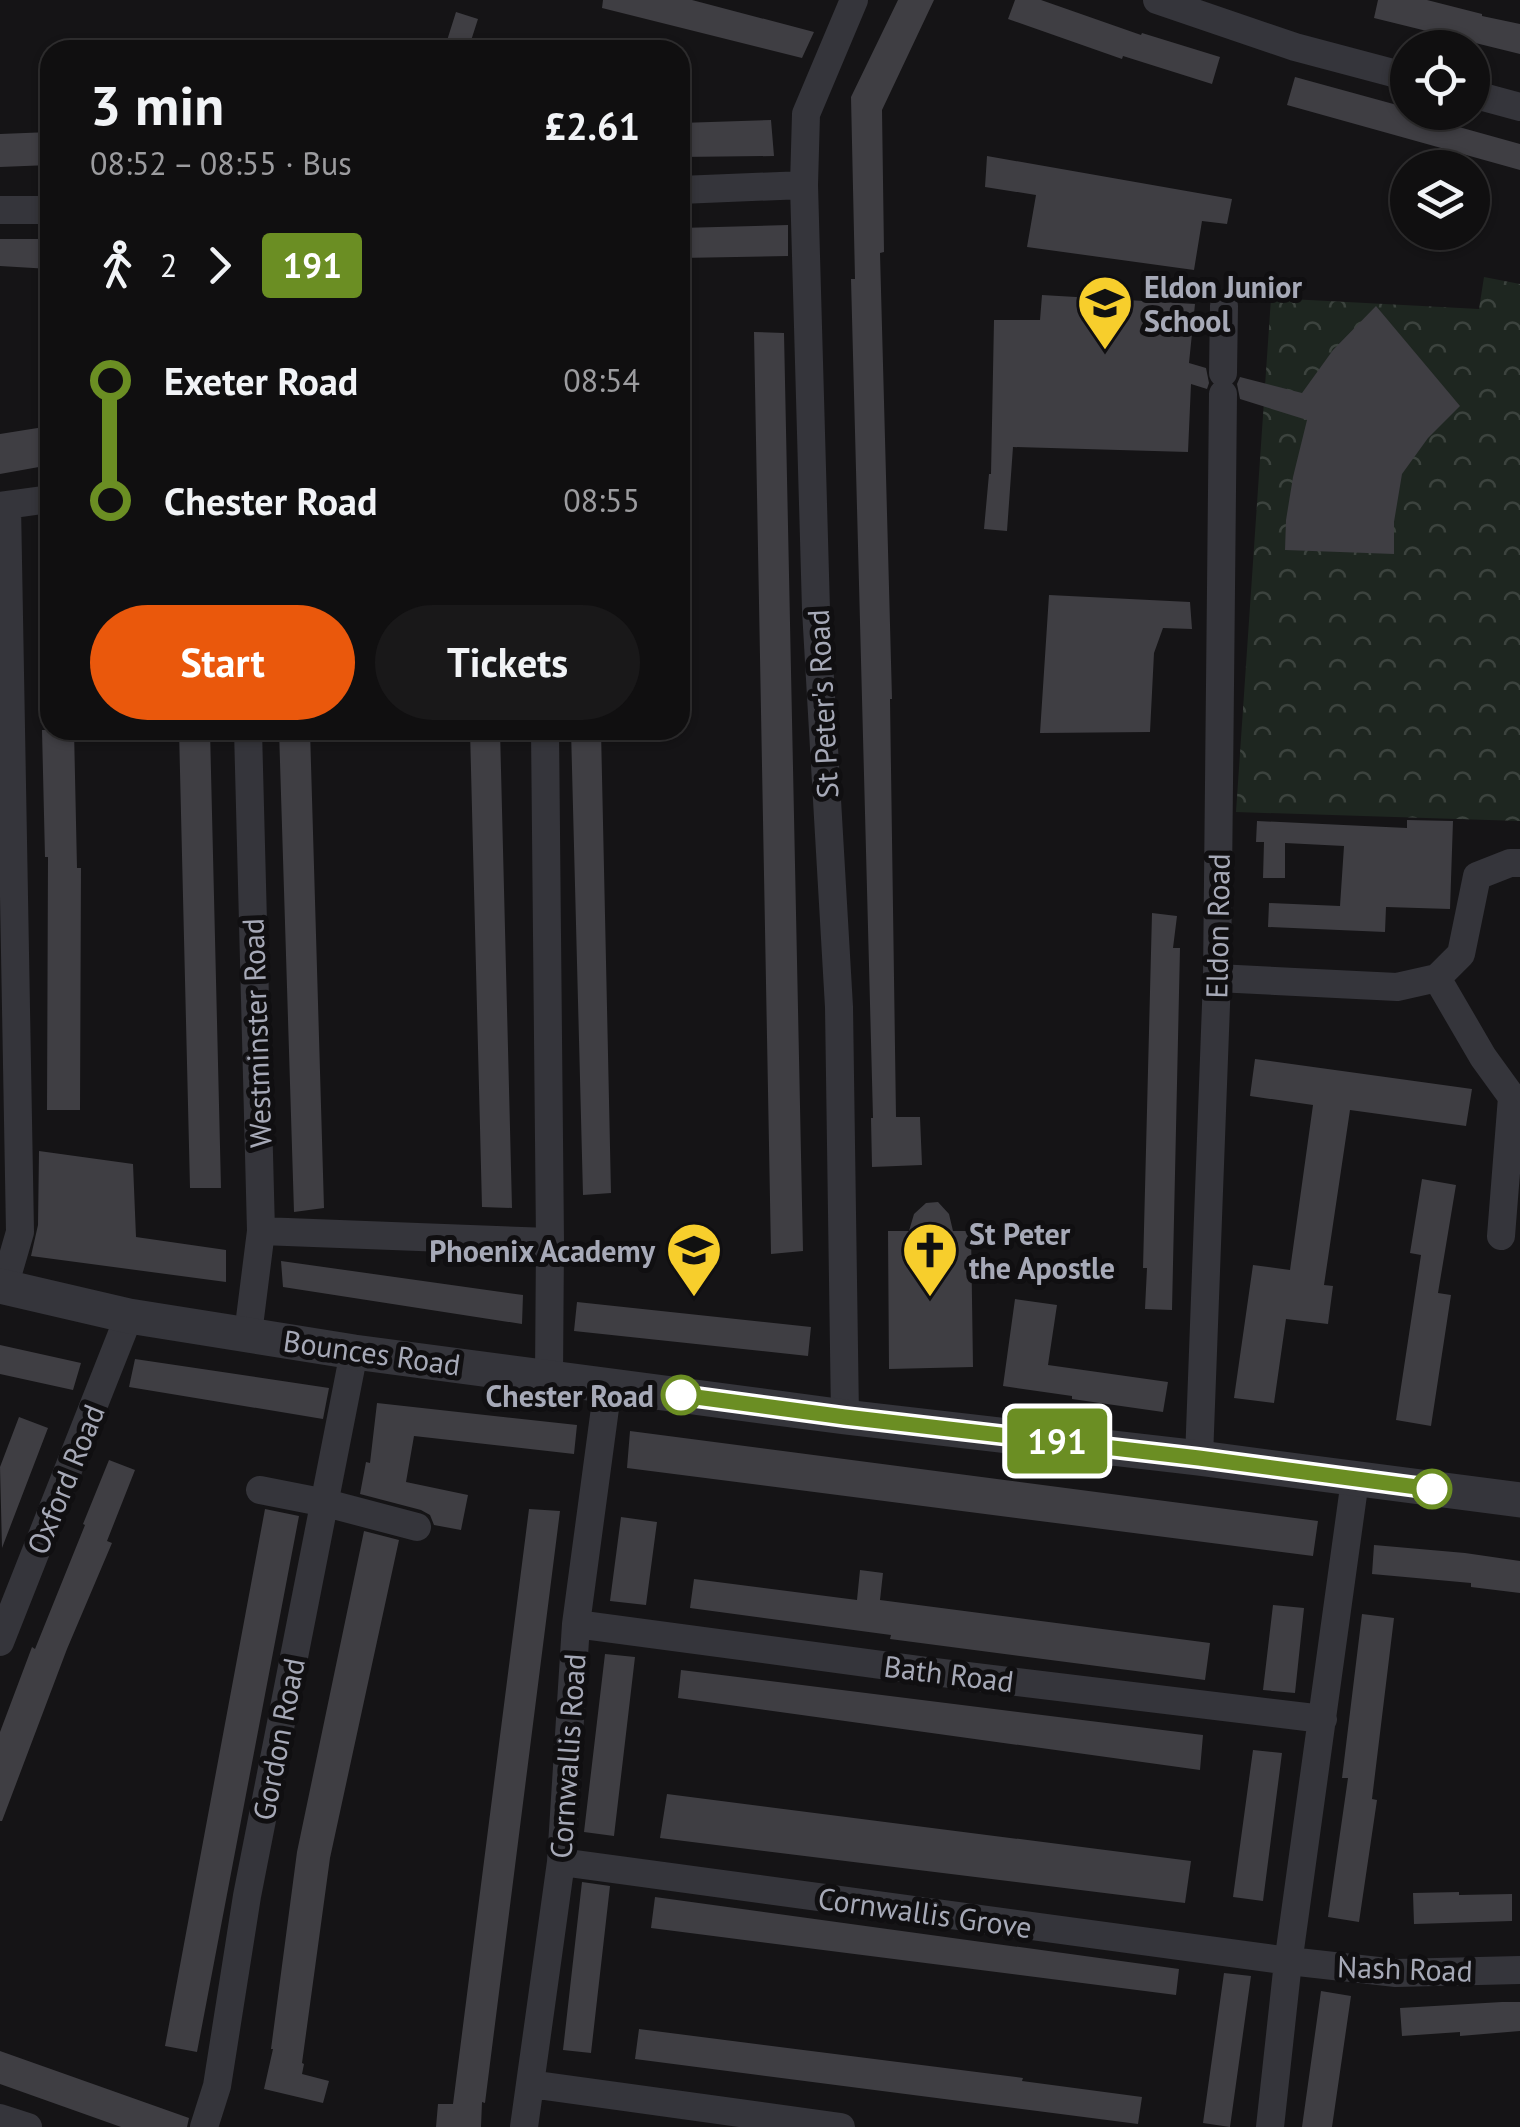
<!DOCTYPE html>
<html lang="en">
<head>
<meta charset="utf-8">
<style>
  body { margin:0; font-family:"PT Sans",sans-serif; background:#191819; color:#f1f3f6; height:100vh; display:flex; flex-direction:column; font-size:38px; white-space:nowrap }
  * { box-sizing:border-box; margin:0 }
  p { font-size:32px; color:#9c9c9f }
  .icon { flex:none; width:55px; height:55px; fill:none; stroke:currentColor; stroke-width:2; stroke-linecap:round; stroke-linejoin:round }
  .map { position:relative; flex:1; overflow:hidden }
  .sheet { position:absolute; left:40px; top:40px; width:650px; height:700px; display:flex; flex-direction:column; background:#100f10; border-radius:30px; box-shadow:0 2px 8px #0004,0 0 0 2px #302f30 }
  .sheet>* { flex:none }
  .badge { padding:0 20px; border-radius:8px; font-size:35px; line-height:65px }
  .tools { position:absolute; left:1390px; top:30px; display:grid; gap:20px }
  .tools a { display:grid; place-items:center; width:100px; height:100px; border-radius:50%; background:#100f10; box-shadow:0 2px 8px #0004,0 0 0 2px #302f30; font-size:50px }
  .map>.badge { position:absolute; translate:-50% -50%; box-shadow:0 0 0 5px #fff }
  .legs { display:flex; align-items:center; gap:15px; height:110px; padding:0 50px; font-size:32px }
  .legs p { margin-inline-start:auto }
  .summary { display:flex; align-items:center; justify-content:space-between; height:170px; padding:0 50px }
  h1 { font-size:55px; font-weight:700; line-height:75px }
  .action { display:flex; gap:20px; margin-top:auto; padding:20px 50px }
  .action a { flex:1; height:115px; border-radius:60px; background:#ea580c; color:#fff; font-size:40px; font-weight:700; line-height:115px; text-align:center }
  .action a+a { background:#191819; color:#f1f3f6 }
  ul { padding:0 50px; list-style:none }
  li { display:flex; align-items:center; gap:35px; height:120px; font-size:38px }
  li i { display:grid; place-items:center; width:15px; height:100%; margin:0 12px; background:currentColor }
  li i::after { content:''; width:25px; height:25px; margin:-12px; border:8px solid; border-radius:50%; background:#100f10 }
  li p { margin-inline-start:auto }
  li:first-child i { background:linear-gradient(#0000 50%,currentColor 0) }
  li:last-child i { background:linear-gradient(currentColor 50%,#0000 0) }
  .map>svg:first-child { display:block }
  .park { fill:url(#park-crowns) }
  .building { fill:#3f3e43 }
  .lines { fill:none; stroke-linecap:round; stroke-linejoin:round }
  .minor { stroke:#35353b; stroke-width:28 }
  .tertiary { stroke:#35353b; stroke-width:35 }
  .line-1-casing { stroke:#fff; stroke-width:22 }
  .line-1 { stroke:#6b8e23; stroke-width:15 }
  .stop-1-dot { fill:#fff; stroke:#6b8e23; stroke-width:5 }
  .labels { text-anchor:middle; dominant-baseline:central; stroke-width:10; stroke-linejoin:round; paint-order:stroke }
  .poi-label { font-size:30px; font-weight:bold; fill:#a6a9b7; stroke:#100f11; text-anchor:start }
  .street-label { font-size:30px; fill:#a6a9b7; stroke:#100f11 }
  .stop-label { font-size:30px; font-weight:bold; fill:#a6a9b7; stroke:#100f11; text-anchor:end }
</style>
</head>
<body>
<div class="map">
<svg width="1520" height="2127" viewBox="0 0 1520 2127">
  <defs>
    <pattern id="park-crowns" width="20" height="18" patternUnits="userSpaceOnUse" patternTransform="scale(2.5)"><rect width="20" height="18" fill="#1e2620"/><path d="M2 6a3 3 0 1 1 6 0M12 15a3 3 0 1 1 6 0" fill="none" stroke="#3c433e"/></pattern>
  </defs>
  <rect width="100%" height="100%" fill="#151416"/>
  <!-- park -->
  <path class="park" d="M1484,277L1520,284V821L1236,812L1271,298L1479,309Z"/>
  <!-- building -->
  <path class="building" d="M603,0H692L814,32L802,58L602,8Z
    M898,0H934L882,110L884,252L880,253L892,699H890L896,1117H920L922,1165L872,1167L871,1118H873L851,279H855L851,97Z
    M1015,0H1041L1141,35L1142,33L1220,57L1212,84L1123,56L1122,59L1008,19Z
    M1378,0H1427L1482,14V16L1520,24V54L1374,18Z
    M456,12L478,19L468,50H444Z
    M1295,77L1408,108V112H1424L1423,117L1520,144V170L1287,105Z
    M771,120L774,156L680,157V123Z
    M50,132V165L0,167V134Z
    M987,156L1232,199L1227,224L1202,221L1194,270L1027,247L1036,195L985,187Z
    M788,225V256L680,258V228Z
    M0,239H50V269L0,266Z
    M1042,295L1195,304L1189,363L1206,368L1209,383L1207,389L1191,384L1188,452L1013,447L1007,531L984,529L989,474H991L994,320H1040Z
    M1376,306L1460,406L1428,438L1402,474L1394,522V554L1285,550L1286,520L1293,477L1307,420L1240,399L1237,384L1240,377L1302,393L1333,350Z
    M754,332L784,333L803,1251L771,1254Z
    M50,426V465L0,474V434Z
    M1049,595L1190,602L1192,629L1163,628L1154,653L1150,732L1040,733Z
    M42,730H74L77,868H81L80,1110H47L48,857H45Z
    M179,730H210L221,1188H190Z
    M279,730H310L324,1208L294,1212Z
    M470,730H500L512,1208L482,1207Z
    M571,730H601L611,1193L583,1195Z
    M1407,820L1453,821L1450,909L1386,907L1385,932L1268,927L1269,903L1340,906L1344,846L1285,843V878H1263L1264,842H1256L1257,821L1407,828Z
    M1152,913L1177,916L1173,948H1180L1172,1310L1145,1309L1147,1268H1143Z
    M1255,1059L1472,1089L1466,1126L1350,1110L1324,1285L1333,1286L1328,1324L1286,1319L1274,1403L1234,1398L1253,1265L1290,1270L1313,1105L1250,1096Z
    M39,1151L133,1164L136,1237L226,1250V1282L31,1256L38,1225Z
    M1422,1179L1456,1185L1438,1293L1451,1295L1431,1426L1396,1420L1421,1255L1410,1253Z
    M938,1202L949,1214L953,1231H971L973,1367L889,1369L888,1231H909L914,1214L926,1203Z
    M281,1261L523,1295L522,1324L283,1287Z
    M1015,1299L1057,1305L1048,1365L1168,1382L1163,1412L1072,1399V1396L1003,1386Z
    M577,1302L811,1327L808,1356L574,1331Z
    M0,1345L81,1363L73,1390L0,1374Z
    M135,1359L329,1388L323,1419L129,1387Z
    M377,1403L577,1425L574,1454L414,1436L406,1482L468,1495L461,1530L434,1525L430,1515L421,1510L360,1494L366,1462L370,1463Z
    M19,1417L48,1428L2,1548L0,1467Z
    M630,1431L1318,1521L1313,1556L627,1468Z
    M109,1460L135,1470L107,1541L112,1543L67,1649L2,1821H0V1732L32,1647L35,1649L85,1525L83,1524Z
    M265,1509L299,1516L197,2052L165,2046Z
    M529,1509L560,1511L485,2103L482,2102L481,2127H436L438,2104H453Z
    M621,1517L657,1522L646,1605L610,1601Z
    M364,1531L399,1540L330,1858L302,2063L304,2064L302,2074L329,2081L323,2103L264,2089L273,2049H271L297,1852Z
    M1374,1545L1465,1553L1520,1561V1593L1471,1587V1583L1372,1574Z
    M860,1570L883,1573L880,1600L1210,1643L1205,1680L890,1639L891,1635L690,1608L694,1579L857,1600Z
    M1273,1605L1304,1608L1295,1693L1263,1690Z
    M1362,1614L1394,1618L1372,1799L1377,1800L1359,1922L1328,1917L1348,1778H1342Z
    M605,1654L635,1657L614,1836L584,1832Z
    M681,1670L1203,1735L1200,1770L678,1698Z
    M1253,1750L1282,1753L1263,1901L1233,1897Z
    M667,1794L1191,1861L1185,1903L660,1838Z
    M582,1882L610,1886L591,2053L563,2050Z
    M1459,1892V1895L1512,1894V1921L1414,1924L1413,1893Z
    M655,1897L1179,1969L1176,1995L651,1928Z
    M1224,1973L1251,1976L1230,2127L1203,2123Z
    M1321,1991L1351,1996L1332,2127H1302Z
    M1502,2002H1520V2031L1460,2036V2032L1402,2036L1400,2008Z
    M639,2029L1023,2078L1022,2081L1142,2097L1138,2124L635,2059Z
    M0,2051L189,2118L187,2127H121L0,2084Z"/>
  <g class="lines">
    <!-- minor -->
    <path class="minor" d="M1157,0L1295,47L1408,77
      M1472,94L1520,107
      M680,190L804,185
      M0,210H50
      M1223,373L1224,306
      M0,506L50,499
      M545,730L550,1242L549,1376
      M1217,978L1397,987L1437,978L1461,954L1477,876L1510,863H1520
      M1437,978L1483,1057L1512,1097L1501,1236
      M261,1231L550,1242
      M4,1287L20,1232L7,505
      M248,1334L261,1231L248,730
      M845,1417L839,1007L816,610L804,185L806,114L854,0
      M1199,1458L1217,978L1223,394
      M260,1490L326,1503L417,1527
      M576,1624L926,1671L1323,1719
      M0,1642L129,1316
      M561,1862L1289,1961L1396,1973L1520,1970
      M530,2084L841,2127
      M0,2118L28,2127
      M204,2127L217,2086L247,1896L354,1352
      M524,2127L561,1862L576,1624L608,1386
      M1270,2127L1287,1971L1355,1480"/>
    <!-- tertiary -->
    <path class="tertiary" d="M0,1286L129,1316L354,1352L845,1417L1199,1458L1520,1500"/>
  </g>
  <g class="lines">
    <!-- line-1 casing -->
    <g class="line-1-casing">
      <path id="line-1" d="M681,1395L845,1417L1199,1458L1432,1489"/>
    </g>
    <!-- line-1 -->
    <use href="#line-1" class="line-1"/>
  </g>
  <!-- icons -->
  <defs>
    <g id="school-pin" transform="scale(2.875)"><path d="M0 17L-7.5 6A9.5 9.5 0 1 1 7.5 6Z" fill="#f7ce2c" stroke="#100f11"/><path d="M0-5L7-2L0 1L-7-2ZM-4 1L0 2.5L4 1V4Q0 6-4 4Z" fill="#111"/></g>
    <g id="church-pin" transform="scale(2.875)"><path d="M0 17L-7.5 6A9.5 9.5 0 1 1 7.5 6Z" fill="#f7ce2c" stroke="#100f11"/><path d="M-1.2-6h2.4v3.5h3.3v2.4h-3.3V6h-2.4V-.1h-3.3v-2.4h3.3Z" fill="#111"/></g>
  </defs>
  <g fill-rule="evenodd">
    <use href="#school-pin" x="1105" y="303"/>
    <use href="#school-pin" x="694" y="1250"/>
    <use href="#church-pin" x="930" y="1250"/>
  </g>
  <!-- markers -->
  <g class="stop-1-dot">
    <circle cx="681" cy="1395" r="18"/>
    <circle cx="1432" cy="1489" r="18"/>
  </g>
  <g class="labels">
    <!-- poi labels -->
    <g class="poi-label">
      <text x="1144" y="286">Eldon Junior<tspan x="1144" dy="34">School</tspan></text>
      <text x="969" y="1233">St Peter<tspan x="969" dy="34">the Apostle</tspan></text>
      <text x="655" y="1250" text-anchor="end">Phoenix Academy</text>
    </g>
    <!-- street labels -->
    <g class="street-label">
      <text transform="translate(822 704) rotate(-93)">St Peter's Road</text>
      <text transform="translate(1217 926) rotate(-89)">Eldon Road</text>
      <text transform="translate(256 1033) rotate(-92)">Westminster Road</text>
      <text transform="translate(372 1352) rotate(8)">Bounces Road</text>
      <text transform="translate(65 1479) rotate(-68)">Oxford Road</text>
      <text transform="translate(949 1673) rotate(7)">Bath Road</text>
      <text transform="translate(278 1739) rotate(-79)">Gordon Road</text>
      <text transform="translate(567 1756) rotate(-86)">Cornwallis Road</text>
      <text transform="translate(925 1912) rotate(8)">Cornwallis Grove</text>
      <text transform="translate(1405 1968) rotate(2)">Nash Road</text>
    </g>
    <!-- stop labels -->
    <g class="stop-label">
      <text x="654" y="1395">Chester Road</text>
    </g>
  </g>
</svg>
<div class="tools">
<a><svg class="icon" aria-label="locate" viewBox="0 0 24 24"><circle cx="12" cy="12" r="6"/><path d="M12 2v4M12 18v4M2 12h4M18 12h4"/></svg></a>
<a><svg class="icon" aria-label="layers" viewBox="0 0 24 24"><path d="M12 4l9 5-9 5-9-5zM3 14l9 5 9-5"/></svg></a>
</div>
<b class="badge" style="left:1057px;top:1441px;background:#6b8e23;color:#fff">191</b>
<section class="sheet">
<div class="summary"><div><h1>3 min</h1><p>08:52 – 08:55 · Bus</p></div><b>£2.61</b></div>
<div class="legs"><svg class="icon" aria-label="walk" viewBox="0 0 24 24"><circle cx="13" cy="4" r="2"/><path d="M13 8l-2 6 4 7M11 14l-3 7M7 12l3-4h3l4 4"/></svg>2<svg class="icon" aria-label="forward" viewBox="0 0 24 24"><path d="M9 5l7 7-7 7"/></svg><b class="badge" style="background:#6b8e23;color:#fff">191</b></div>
<ul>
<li><i style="color:#6b8e23"></i><b>Exeter Road</b><p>08:54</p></li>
<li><i style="color:#6b8e23"></i><b>Chester Road</b><p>08:55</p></li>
</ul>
<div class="action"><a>Start</a><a>Tickets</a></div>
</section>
</div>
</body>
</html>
